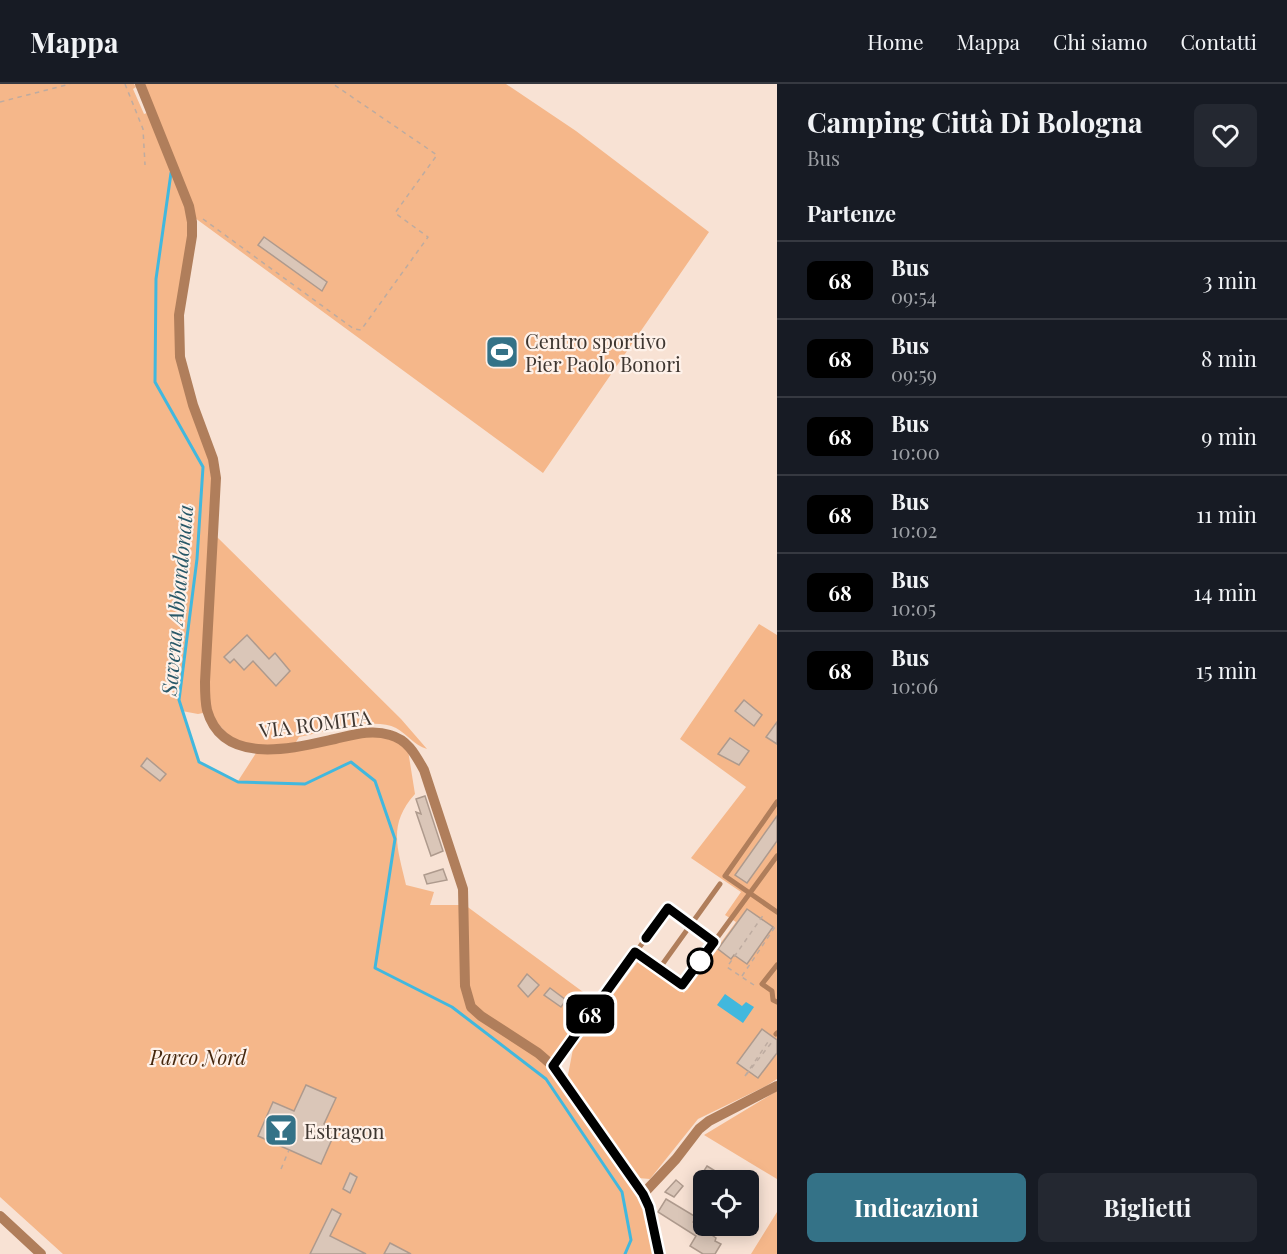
<!DOCTYPE html>
<html lang="it">
<head>
<meta charset="utf-8">
<style>
  body { margin:0; font-family:"Playfair Display",serif; background:#242831; color:#f1f3f6; height:100vh; display:flex; flex-direction:column; font-size:22px; white-space:nowrap }
  * { box-sizing:border-box; margin:0 }
  p { font-size:20px; color:#9ea1a6 }
  .icon { flex:none; width:33px; height:33px; fill:none; stroke:currentColor; stroke-width:2; stroke-linecap:round; stroke-linejoin:round }
  .map { position:relative; flex:1; overflow:hidden }
  .panel { display:flex; flex-direction:column; background:#171b24; width:510px }
  .panel>* { flex:none }
  .badge { padding:0 12px; border-radius:9px; font-size:21px; line-height:39px }
  .buttons { position:absolute; left:693px; top:1086px; display:grid; gap:12px }
  .buttons a { display:grid; place-items:center; width:66px; height:66px; border-radius:9px; background:#171b24; box-shadow:0 3px 15px #0003; font-size:30px }
  .map>.badge { position:absolute; translate:-50% -50%; box-shadow:0 0 0 3px #fff }
  h2 { padding:0 30px; font-size:22px; line-height:54px }
  .round { display:grid; place-items:center; flex:none; width:63px; height:63px; border-radius:9px; background:#242831 }
  .headline { display:flex; align-items:center; justify-content:space-between; height:102px; padding:0 30px }
  h1 { font-size:28px; font-weight:700; line-height:45px }
  .cta { display:flex; gap:12px; margin-top:auto; padding:12px 30px }
  .cta a { flex:1; height:69px; border-radius:9px; background:#347287; color:#fff; font-size:24px; font-weight:700; line-height:69px; text-align:center }
  .cta a+a { background:#242831; color:#f1f3f6 }
  ul { padding:0; list-style:none }
  li { display:flex; align-items:center; gap:18px; height:78px; padding:0 30px; border-top:2px solid #363941 }
  li div { flex:1 }
  li b { display:block; font-size:22px }
  li em { font-style:normal }
  li .badge { min-width:66px; font-weight:700; text-align:center }
  header { display:flex; align-items:center; gap:36px; box-sizing:border-box; height:84px; padding:0 30px; background:#171b24; border-bottom:2px solid #363941 }
  header strong { font-size:28px }
  nav { display:flex; gap:33px; margin-inline-start:auto; font-size:21px }
  main { display:flex; flex:1; min-height:0 }
  .map>svg:first-child { display:block }
  .green { fill:#f5b78a; fill-rule:evenodd }
  .water { fill:#41b8de }
  .lines { fill:none; stroke-linecap:round; stroke-linejoin:round }
  .stream { stroke:#41b8de; stroke-width:3 }
  .building { fill:#dac6b8; stroke:#ae9a8d; stroke-width:1.5 }
  .path { stroke:#bdaba0; stroke-width:1.5; stroke-dasharray:4.5 4.5; stroke-linecap:butt }
  .lane { stroke:#b07e5b; stroke-width:5 }
  .street { stroke:#b07e5b; stroke-width:10 }
  .line-casing { stroke:#fff; stroke-width:14 }
  .line { stroke:#000; stroke-width:9 }
  .stop-dot { fill:#fff; stroke:#000; stroke-width:3 }
  .labels { text-anchor:middle; dominant-baseline:central; stroke-width:4.5; stroke-linejoin:round; paint-order:stroke }
  .poi-label { font-size:20px; fill:#3e3630; stroke:#fef1e9; text-anchor:start }
  .street-label { font-size:20px; fill:#3e3630; stroke:#fef1e9 }
  .park-label { font-size:20px; font-style:italic; fill:#44260d; stroke:#fef1e9 }
  .water-label { font-size:21px; font-style:italic; fill:#285868; stroke:#fef1e9 }
</style>
</head>
<body>
<header>
<strong>Mappa</strong>
<nav><a>Home</a><a>Mappa</a><a>Chi siamo</a><a>Contatti</a></nav>
</header>
<main>
<div class="map">
<svg width="777" height="1170" viewBox="0 0 777 1170">
  <rect width="100%" height="100%" fill="#f8e2d4"/>
  <!-- green -->
  <path class="green" d="M0,0H134L136,3L133,5L144,30L147,29L143,0H506L576,47L709,148L543,389L195,134L179,252L208,361L217,453L401,635L427,665C414,661 407,650 396,644C374,632 323,648 299,653L293,663L367,649L407,660L415,710C387,741 398,765 406,801L434,808L430,821H465L598,919L553,982L643,1110L659,1170H63L0,1113ZM182,627L198,630L208,628L236,660L258,666L238,697L199,678Z
    M759,540L777,551V995L766,1002L698,1035L650,1095L638,1094L567,996L573,965L639,876L684,909L736,838L725,831L741,808L691,774L746,703L680,655Z
    M777,1007V1095L704,1051Z
    M777,1128V1170H751Z"/>
  <!-- water -->
  <path class="water" d="M725,910L742,922L746,918L754,923L743,939L717,921Z"/>
  <g class="lines">
    <!-- stream -->
    <path class="stream" d="M171,89L156,195L155,298L203,383L197,475L179,616L199,678L238,698L305,700L351,678L375,697L395,755L375,884L452,923L546,995L622,1108L631,1156L625,1170"/>
  </g>
  <!-- building -->
  <path class="building" d="M264,153L327,198L322,207L258,161Z
    M247,551L269,575L275,569L290,587L276,602L253,577L244,586L234,575L230,579L224,573Z
    M744,616L762,631L754,642L735,627Z
    M777,638V660L766,653Z
    M730,654L749,667L739,681L718,670Z
    M147,674L166,690L160,697L141,682Z
    M425,712L443,767L431,772L416,728L421,730L416,715Z
    M777,732V757L747,799L735,791Z
    M443,785L447,796L427,800L424,791Z
    M747,825L773,843L747,880L734,871L731,875L718,865Z
    M527,890L539,901L528,913L518,902Z
    M550,904L566,916L561,923L544,911Z
    M762,945L777,956V969L758,994L737,979Z
    M306,1001L336,1014L324,1040L336,1046L321,1080L258,1052L273,1018L294,1027Z
    M707,1082L730,1096H698Z
    M350,1089L357,1093L350,1109L343,1105Z
    M676,1096L683,1102L674,1113L665,1108Z
    M666,1115L696,1133L693,1138L716,1154L715,1157L721,1160L715,1170H703L690,1162L696,1152L658,1128Z
    M332,1125L341,1130L330,1152L366,1170H310Z
    M390,1159L411,1170H384Z"/>
  <g class="lines">
    <!-- path -->
    <path class="path" d="M125,0L143,45L145,81
      M0,18L70,0
      M203,135L354,245L361,246L428,153L395,129L437,71L333,0
      M742,892L777,840
      M754,901L727,883L764,830
      M746,991L772,958
      M745,992L770,955
      M281,1085L289,1066"/>
    <!-- lane -->
    <path class="lane" d="M777,718L725,792L777,828
      M714,858L777,772
      M777,881L762,900L772,907L773,916L777,918
      M659,885L720,800
      M776,950L777,949
      M553,982L668,824L714,858L682,901L635,868"/>
    <!-- street -->
    <path class="street" d="M140,0L189,122L192,138V152L179,231L180,273L193,321L213,375L216,394L205,598C205,607 205,617 207,626C223,683 294,664 335,655C353,651 371,645 390,651C408,656 415,670 424,686L463,805L465,902L471,923L481,932L538,969L553,982L643,1110L649,1123L659,1170
      M643,1110L676,1075L699,1045L709,1037L777,1002
      M0,1132L41,1170"/>
  </g>
  <g class="lines">
    <!-- line casing -->
    <g class="line-casing">
      <path id="line" d="M646,854L668,824L714,858L682,901L635,868L553,982L643,1110L649,1123L659,1170"/>
    </g>
    <!-- line -->
    <use href="#line" class="line"/>
  </g>
  <!-- icons -->
  <defs>
    <g id="stadium-square" transform="scale(1.725)"><rect x="-9" y="-9" width="18" height="18" rx="4" fill="#347287" stroke="#fef1e9"/><path d="M0-5a6.5 5 0 1 0 0 10a6.5 5 0 1 0 0-10ZM-3.5-1.8h7v3.6h-7Z" fill="#fff"/></g>
    <g id="bar-square" transform="scale(1.725)"><rect x="-9" y="-9" width="18" height="18" rx="4" fill="#347287" stroke="#fef1e9"/><path d="M-6-5H6L.8 .8V4.5H3.5V6h-7V4.5H-.8V.8Z" fill="#fff"/></g>
  </defs>
  <g fill-rule="evenodd">
    <use href="#stadium-square" x="502" y="268"/>
    <use href="#bar-square" x="281" y="1046"/>
  </g>
  <!-- markers -->
  <circle class="stop-dot" cx="700" cy="877" r="12"/>
  <g class="labels">
    <!-- poi labels -->
    <g class="poi-label">
      <text x="525" y="256">Centro sportivo<tspan x="525" dy="23">Pier Paolo Bonori</tspan></text>
      <text x="304" y="1046">Estragon</text>
    </g>
    <!-- street labels -->
    <g class="street-label">
      <text transform="translate(315 639) rotate(-7)">VIA ROMITA</text>
    </g>
    <!-- park labels -->
    <g class="park-label">
      <text x="198" y="972">Parco Nord</text>
    </g>
    <!-- water labels -->
    <g class="water-label">
      <text transform="translate(176 516) rotate(-85)">Savena Abbandonata</text>
    </g>
  </g>
</svg>
<div class="buttons">
<a><svg class="icon" aria-label="locate" viewBox="0 0 24 24"><circle cx="12" cy="12" r="6"/><path d="M12 2v4M12 18v4M2 12h4M18 12h4"/></svg></a>
</div>
<b class="badge" style="left:590px;top:930px;background:#000;color:#fff">68</b>
</div>
<section class="panel">
<div class="headline"><div><h1>Camping Città Di Bologna</h1><p>Bus</p></div><a class="round"><svg class="icon" aria-label="heart" viewBox="0 0 24 24"><path d="M12 20l-8-8c-3-5 5-10 8-4 3-6 11-1 8 4z"/></svg></a></div>
<h2>Partenze</h2>
<ul>
<li><span class="badge" style="background:#000;color:#fff">68</span><div><b>Bus</b><p>09:54</p></div><em>3 min</em></li>
<li><span class="badge" style="background:#000;color:#fff">68</span><div><b>Bus</b><p>09:59</p></div><em>8 min</em></li>
<li><span class="badge" style="background:#000;color:#fff">68</span><div><b>Bus</b><p>10:00</p></div><em>9 min</em></li>
<li><span class="badge" style="background:#000;color:#fff">68</span><div><b>Bus</b><p>10:02</p></div><em>11 min</em></li>
<li><span class="badge" style="background:#000;color:#fff">68</span><div><b>Bus</b><p>10:05</p></div><em>14 min</em></li>
<li><span class="badge" style="background:#000;color:#fff">68</span><div><b>Bus</b><p>10:06</p></div><em>15 min</em></li>
</ul>
<div class="cta"><a>Indicazioni</a><a>Biglietti</a></div>
</section>
</main>
</body>
</html>
